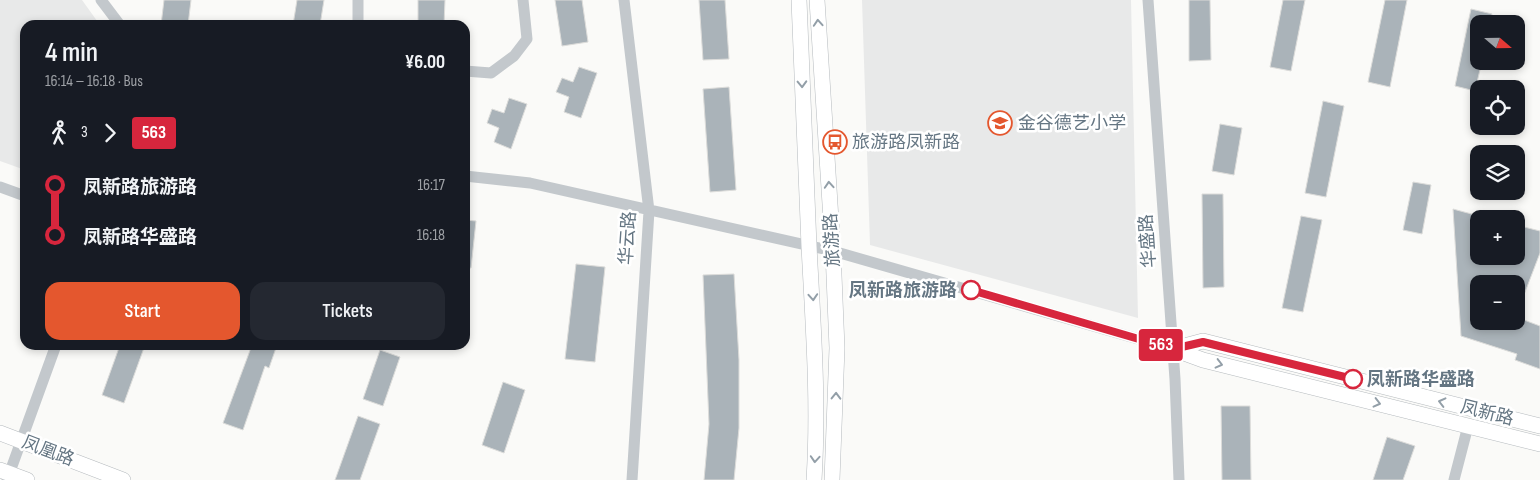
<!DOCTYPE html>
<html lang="en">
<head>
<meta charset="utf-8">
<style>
  body { margin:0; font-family:"Sofia Sans Condensed","Noto Sans SC",sans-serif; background:#242831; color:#f1f3f6; height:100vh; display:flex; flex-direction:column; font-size:19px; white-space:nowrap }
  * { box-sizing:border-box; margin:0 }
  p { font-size:16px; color:#9ea1a6 }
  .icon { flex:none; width:28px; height:28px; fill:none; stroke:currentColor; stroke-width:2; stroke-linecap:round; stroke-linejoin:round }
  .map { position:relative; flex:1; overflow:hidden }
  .drawer { position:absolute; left:20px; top:20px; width:450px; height:330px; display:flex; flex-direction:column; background:#171b24; border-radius:15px; box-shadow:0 2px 8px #0003 }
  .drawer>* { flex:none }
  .badge { padding:0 10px; border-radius:4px; font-size:18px; line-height:32px }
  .needle { width:32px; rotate:110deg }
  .fabs { position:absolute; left:1470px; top:15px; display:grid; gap:10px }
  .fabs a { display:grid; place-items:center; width:55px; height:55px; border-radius:10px; background:#171b24; box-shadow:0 2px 8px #0003; font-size:25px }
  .map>.badge { position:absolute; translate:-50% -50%; box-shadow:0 0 0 2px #fff }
  .legs { display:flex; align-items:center; gap:8px; height:55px; padding:0 25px; font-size:16px }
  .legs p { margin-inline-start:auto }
  .overview { display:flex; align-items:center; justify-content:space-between; height:85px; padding:0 25px }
  h1 { font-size:28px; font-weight:600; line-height:38px }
  .action { display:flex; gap:10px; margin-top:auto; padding:10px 25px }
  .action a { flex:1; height:58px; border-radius:15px; background:#e4572e; color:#fff; font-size:20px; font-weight:600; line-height:58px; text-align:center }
  .action a+a { background:#242831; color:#f1f3f6 }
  ul { padding:0 25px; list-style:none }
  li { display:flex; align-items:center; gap:18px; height:50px; font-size:19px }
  li i { display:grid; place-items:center; width:8px; height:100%; margin:0 6px; background:currentColor }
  li i::after { content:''; width:12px; height:12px; margin:-6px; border:4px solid; border-radius:50%; background:#171b24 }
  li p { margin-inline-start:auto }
  li:first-child i { background:linear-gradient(#0000 50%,currentColor 0) }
  li:last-child i { background:linear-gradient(currentColor 50%,#0000 0) }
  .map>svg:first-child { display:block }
  .built { fill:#e8e9e9 }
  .building { fill:#aab3b9; stroke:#dcdcda }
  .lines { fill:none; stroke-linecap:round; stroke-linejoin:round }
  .major-casing { stroke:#b5babe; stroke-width:16 }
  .minor { stroke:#c3c8cc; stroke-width:11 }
  .major { stroke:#fff; stroke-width:15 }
  .oneway { stroke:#939fa8 }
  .line-1-casing { stroke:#fff; stroke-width:11 }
  .line-1 { stroke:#d7263d; stroke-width:8 }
  .stop-1-dot { fill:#fff; stroke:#d7263d; stroke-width:2.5 }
  .labels { text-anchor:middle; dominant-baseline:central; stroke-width:5; stroke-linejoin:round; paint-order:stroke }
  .poi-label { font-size:18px; fill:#657683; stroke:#fff; text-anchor:start }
  .street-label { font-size:18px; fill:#657683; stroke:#fff }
  .stop-label { font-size:18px; font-weight:bold; fill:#657683; stroke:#fff; text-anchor:end }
</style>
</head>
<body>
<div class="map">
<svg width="1540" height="480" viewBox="0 0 1540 480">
  <rect width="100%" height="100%" fill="#fafaf8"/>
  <!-- built -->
  <path class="built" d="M0,0H82L100,25H25V170L0,161Z
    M862,0H1131L1138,318L870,245Z"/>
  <!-- building -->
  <path class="building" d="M164,0H191L188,25H161Z
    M297,0H324L320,25H293Z
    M418,0H445L444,25H418Z
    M555,0H582L588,42L562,46Z
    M699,0H725L729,59L703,60Z
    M1189,0H1210L1211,60L1189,61Z
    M1283,0H1305L1291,71L1270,67Z
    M1385,0H1407L1390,87L1368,82Z
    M1471,9L1492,14L1490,24H1479V61H1482L1475,91L1455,86Z
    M579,67L597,73L581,118L564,112L569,97L556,92L562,78L573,82Z
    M729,87L736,190L710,192L703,89Z
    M509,98L527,104L511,149L494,142L499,128L487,123L492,109L504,113Z
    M1323,101L1344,106L1326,197L1305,193Z
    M1220,124L1242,128L1234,175L1212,171Z
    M1413,182L1431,185L1422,234L1403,230Z
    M1202,194H1223L1224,287L1203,288Z
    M1453,209L1479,216V256H1516V225L1540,231V253L1517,313L1516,284H1479V321H1516V317L1540,326V369L1515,360L1517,354L1461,336Z
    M1301,216L1322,220L1303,312L1282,308Z
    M465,220L476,221L471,268H465Z
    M576,264L605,267L595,362L565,359Z
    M734,274L739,360V428L734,480H704L709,424L703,275Z
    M120,345H145L124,403L102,395Z
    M252,345H277L269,368L265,366L243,430L223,423Z
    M380,350L400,357L383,406L363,399Z
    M503,382L525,390L504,453L482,445Z
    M1221,406H1250L1251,480H1222Z
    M358,416L380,424L360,480H335Z
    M1387,437L1415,446L1403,480H1373Z"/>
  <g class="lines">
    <!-- major casing -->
    <g class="major-casing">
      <path id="major" d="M799,0C802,82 805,164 809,246C813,324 819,401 814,480
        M817,0L833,251L837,348L832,480
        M1173,349L1203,360L1540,444
        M1173,349L1203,341L1540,426
        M0,433L123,480
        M0,470L27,480"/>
    </g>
    <!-- minor -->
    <path class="minor" d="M101,0L120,25
      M624,0L649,211L632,480
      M1148,0L1175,379L1179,480
      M358,25V0
      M465,71L491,73L514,56L527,39L523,0
      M465,176L530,183L833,251L1173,349
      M0,187L25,196
      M7,480L56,345
      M1454,480L1468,426"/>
    <!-- major -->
    <use href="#major" class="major"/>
  </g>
  <!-- one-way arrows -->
  <defs><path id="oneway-chevron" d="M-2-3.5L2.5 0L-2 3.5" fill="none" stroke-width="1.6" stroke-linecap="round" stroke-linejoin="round" transform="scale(1.25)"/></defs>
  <g class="oneway">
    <use href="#oneway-chevron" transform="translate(818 23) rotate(-94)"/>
    <use href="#oneway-chevron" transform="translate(802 84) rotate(88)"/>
    <use href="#oneway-chevron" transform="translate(829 185) rotate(-94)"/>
    <use href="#oneway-chevron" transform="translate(813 297) rotate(86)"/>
    <use href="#oneway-chevron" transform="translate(1219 364) rotate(14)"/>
    <use href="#oneway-chevron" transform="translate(836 396) rotate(-89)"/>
    <use href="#oneway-chevron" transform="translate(1442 402) rotate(-166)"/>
    <use href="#oneway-chevron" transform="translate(1377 403) rotate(14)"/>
    <use href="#oneway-chevron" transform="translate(815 459) rotate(94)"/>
  </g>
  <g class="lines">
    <!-- line-1 casing -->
    <g class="line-1-casing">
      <path id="line-1" d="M971,290L1173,349L1203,342L1353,379"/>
    </g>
    <!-- line-1 -->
    <use href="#line-1" class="line-1"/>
  </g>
  <!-- icons -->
  <defs>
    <g id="school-ring" transform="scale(1.25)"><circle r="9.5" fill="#fff" stroke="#e4572e" stroke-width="1.5"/><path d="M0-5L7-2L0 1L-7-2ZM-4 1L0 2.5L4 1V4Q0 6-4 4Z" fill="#e4572e"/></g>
    <g id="bus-ring" transform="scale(1.25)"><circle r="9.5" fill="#fff" stroke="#e4572e" stroke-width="1.5"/><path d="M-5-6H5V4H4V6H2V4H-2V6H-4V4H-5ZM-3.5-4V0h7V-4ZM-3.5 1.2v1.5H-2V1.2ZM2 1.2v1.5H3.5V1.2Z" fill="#e4572e"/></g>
  </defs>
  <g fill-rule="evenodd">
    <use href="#school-ring" x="1000" y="123"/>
    <use href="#bus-ring" x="835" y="142"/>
  </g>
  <!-- markers -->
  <g class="stop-1-dot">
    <circle cx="971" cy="290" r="9"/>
    <circle cx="1353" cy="379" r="9"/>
  </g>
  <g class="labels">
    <!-- poi labels -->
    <g class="poi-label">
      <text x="1018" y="123">金谷德艺小学</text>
      <text x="852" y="142">旅游路凤新路</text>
    </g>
    <!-- street labels -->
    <g class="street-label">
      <text transform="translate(628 238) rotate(-86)">华云路</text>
      <text transform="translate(832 240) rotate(-93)">旅游路</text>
      <text transform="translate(1148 241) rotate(-94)">华盛路</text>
      <text transform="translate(1487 413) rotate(14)">凤新路</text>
      <text transform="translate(48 451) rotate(21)">凤凰路</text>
    </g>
    <!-- stop labels -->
    <g class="stop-label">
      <text x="957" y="290">凤新路旅游路</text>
      <text x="1367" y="379" text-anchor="start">凤新路华盛路</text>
    </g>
  </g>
</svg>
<div class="fabs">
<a><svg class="needle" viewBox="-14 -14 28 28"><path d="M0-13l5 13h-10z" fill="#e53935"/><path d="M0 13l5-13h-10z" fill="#9ea1a6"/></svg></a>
<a><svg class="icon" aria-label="locate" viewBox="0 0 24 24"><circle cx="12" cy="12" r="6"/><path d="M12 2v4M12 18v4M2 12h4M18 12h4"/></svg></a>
<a><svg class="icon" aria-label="layers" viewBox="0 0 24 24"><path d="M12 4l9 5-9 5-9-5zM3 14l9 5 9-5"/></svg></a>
<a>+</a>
<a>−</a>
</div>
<b class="badge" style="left:1161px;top:345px;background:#d7263d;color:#fff">563</b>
<section class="drawer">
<div class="overview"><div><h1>4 min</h1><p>16:14 – 16:18 · Bus</p></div><b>¥6.00</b></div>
<div class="legs"><svg class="icon" aria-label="walk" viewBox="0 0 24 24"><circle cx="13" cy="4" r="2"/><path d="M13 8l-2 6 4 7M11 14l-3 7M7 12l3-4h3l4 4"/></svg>3<svg class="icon" aria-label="forward" viewBox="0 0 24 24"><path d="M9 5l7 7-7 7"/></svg><b class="badge" style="background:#d7263d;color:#fff">563</b></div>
<ul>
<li><i style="color:#d7263d"></i><b>凤新路旅游路</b><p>16:17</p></li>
<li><i style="color:#d7263d"></i><b>凤新路华盛路</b><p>16:18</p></li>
</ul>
<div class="action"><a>Start</a><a>Tickets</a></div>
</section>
</div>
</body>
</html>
